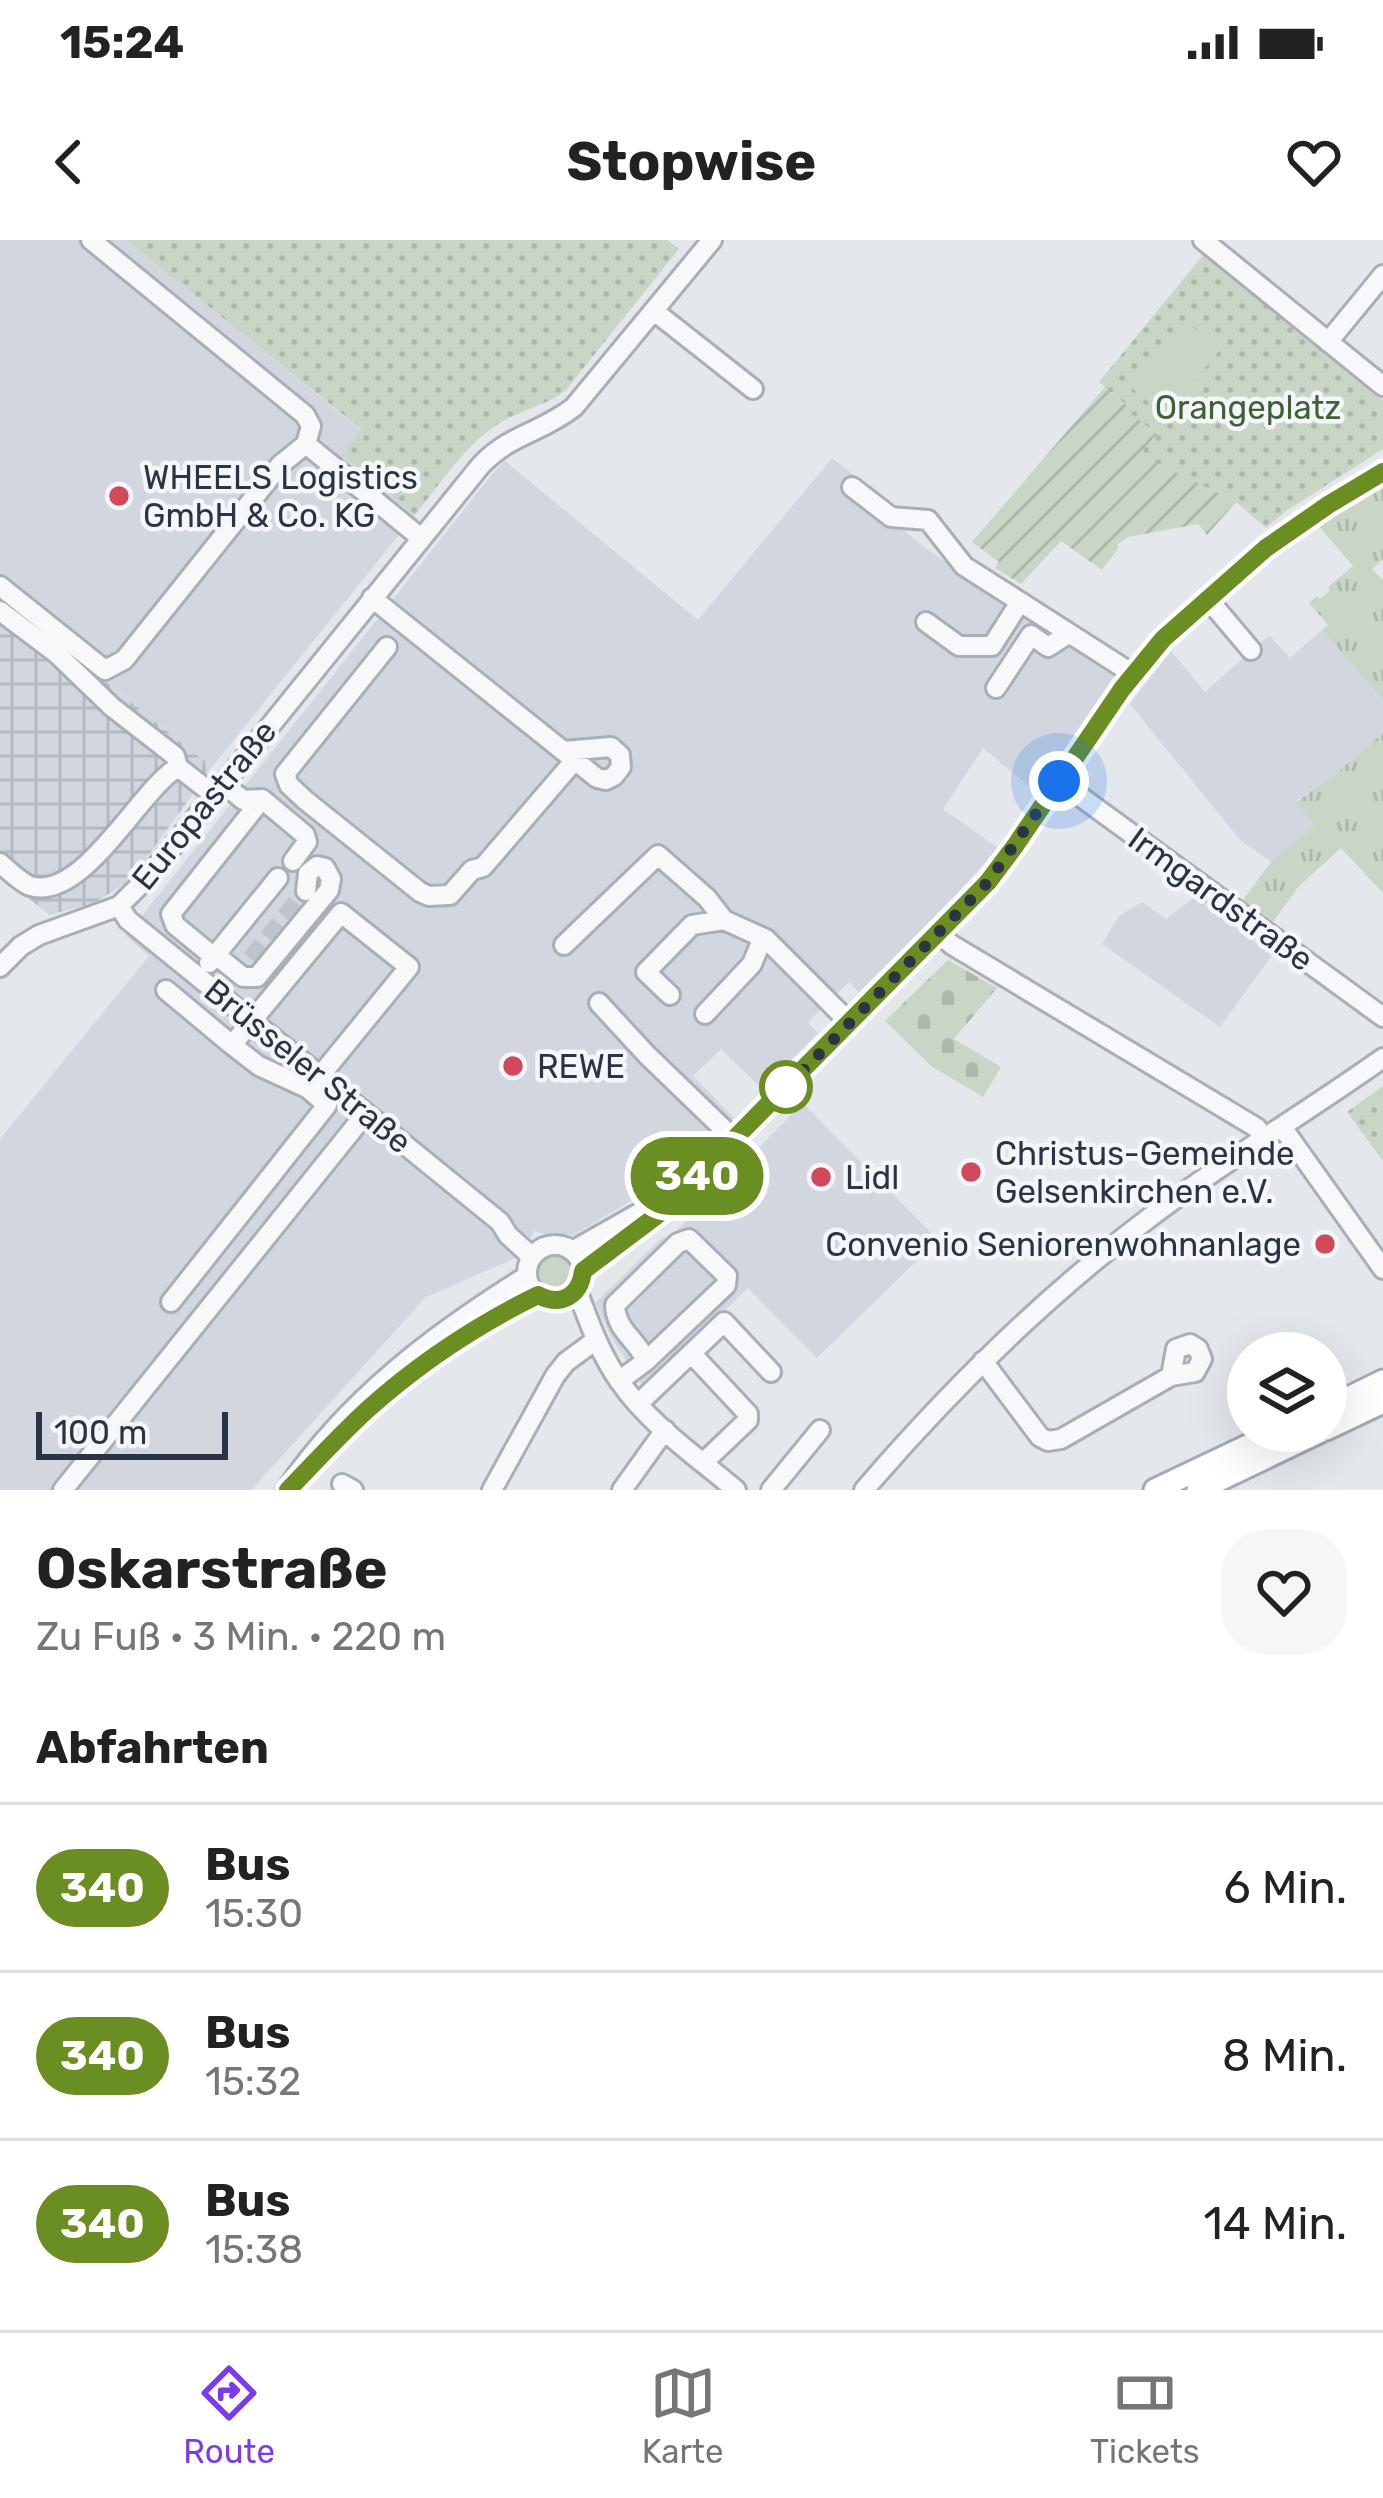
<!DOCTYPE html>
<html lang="de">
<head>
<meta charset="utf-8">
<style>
  body { margin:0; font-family:Rubik,sans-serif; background:#f6f6f6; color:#222; height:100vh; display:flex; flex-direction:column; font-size:45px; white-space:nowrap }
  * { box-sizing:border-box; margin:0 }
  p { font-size:39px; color:#767676 }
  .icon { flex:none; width:66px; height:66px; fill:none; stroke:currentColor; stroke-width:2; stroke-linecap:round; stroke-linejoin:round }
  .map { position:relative; height:1250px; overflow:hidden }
  .details { display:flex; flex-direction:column; background:#fff; flex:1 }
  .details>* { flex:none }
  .badge { padding:0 24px; border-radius:39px; font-size:42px; line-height:78px }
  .tools { position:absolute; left:1227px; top:1092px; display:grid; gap:24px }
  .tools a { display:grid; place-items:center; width:120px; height:120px; border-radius:50%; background:#fff; box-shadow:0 12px 48px #0002; font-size:60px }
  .scale { position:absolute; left:36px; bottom:30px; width:192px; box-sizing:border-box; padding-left:12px; border:6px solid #2b3445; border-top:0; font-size:33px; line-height:42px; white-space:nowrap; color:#2b3445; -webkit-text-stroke:9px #f4f6f9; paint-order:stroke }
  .you { position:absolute; width:60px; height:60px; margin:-30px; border:9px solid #fff; border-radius:50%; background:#1a73e8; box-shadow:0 0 0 18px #1a73e833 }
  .map>.badge { position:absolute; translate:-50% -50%; box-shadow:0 0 0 6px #fff }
  h2 { padding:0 36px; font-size:45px; line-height:108px }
  .round { display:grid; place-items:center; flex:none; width:126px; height:126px; border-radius:48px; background:#f6f6f6 }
  .headline { display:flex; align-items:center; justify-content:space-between; height:204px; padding:0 36px }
  h1 { font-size:57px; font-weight:700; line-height:90px }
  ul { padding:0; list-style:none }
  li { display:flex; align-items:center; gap:36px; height:168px; padding:0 36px; border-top:3px solid #e0e0e0 }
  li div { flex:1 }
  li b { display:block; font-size:45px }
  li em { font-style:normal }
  li .badge { min-width:132px; font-weight:700; text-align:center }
  .status { display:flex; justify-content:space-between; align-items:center; height:84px; padding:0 60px; background:#fff; direction:ltr }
  .status svg { height:33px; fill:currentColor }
  header { display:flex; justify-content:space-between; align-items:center; height:156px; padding:0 36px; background:#fff; font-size:54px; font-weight:700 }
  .menu { display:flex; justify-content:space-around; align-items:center; height:168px; border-top:3px solid #e0e0e0; background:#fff; font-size:33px; color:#767676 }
  .menu a { display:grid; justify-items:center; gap:6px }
  .menu .selected { color:#7c3aed }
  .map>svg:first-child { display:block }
  .built { fill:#d2d6de }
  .industrial { fill:url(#industrial-grid) }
  .grass { fill:url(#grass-tufts) }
  .cemetery { fill:url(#cemetery-stones) }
  .park { fill:url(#park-dots) }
  .garden { fill:url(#garden-furrows) }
  .pitch { fill:#c9d6c5 }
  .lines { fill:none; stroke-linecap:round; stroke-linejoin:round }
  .minor-tunnel { stroke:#bfc3cb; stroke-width:18; stroke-dasharray:18 9; stroke-linecap:butt }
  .minor-casing { stroke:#a9aeb7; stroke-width:24 }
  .major-casing { stroke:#a3abb8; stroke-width:27 }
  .minor { stroke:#f7f8fa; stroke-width:18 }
  .major { stroke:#fff; stroke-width:21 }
  .line-casing { stroke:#fff; stroke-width:27 }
  .line { stroke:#6b8e23; stroke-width:18 }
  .walk { stroke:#2b3445; stroke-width:12; stroke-dasharray:0 21.6 }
  .poi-dot { fill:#d1495b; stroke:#f4f6f9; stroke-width:4.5 }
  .stop-dot { fill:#fff; stroke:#6b8e23; stroke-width:6 }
  .labels { text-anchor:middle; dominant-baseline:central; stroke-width:9; stroke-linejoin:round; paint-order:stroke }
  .park-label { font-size:33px; fill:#3f6138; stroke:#f4f6f9 }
  .poi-label { font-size:33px; fill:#2b3445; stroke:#f4f6f9; text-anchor:start }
  .street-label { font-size:33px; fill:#2b3445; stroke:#f4f6f9 }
</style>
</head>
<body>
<div class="status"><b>15:24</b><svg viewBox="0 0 49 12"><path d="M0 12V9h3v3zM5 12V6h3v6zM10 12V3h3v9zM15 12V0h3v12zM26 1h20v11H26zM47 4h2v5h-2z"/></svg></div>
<header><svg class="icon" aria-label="back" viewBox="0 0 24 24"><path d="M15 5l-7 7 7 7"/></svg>Stopwise<svg class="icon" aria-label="heart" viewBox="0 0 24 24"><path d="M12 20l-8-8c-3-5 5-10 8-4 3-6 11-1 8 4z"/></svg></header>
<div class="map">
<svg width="1383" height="1250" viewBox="0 0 1383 1250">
  <defs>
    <pattern id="industrial-grid" width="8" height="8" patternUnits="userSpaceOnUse" patternTransform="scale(3)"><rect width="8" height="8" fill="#d2d6de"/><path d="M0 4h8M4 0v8" fill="none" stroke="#b4b8c0"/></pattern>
    <pattern id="grass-tufts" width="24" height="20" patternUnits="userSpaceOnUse" patternTransform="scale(3)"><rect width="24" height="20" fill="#c9d6c5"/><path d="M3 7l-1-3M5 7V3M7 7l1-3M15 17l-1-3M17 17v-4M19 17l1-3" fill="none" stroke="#adb8ab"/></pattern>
    <pattern id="cemetery-stones" width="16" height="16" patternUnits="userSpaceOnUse" patternTransform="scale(3)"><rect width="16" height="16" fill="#c9d6c5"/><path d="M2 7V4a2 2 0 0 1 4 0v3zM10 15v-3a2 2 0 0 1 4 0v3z" fill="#adb8ab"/></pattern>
    <pattern id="park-dots" width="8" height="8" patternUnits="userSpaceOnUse" patternTransform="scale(3)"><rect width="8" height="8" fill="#c9d6c5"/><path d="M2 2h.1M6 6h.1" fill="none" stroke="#adb8ab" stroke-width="1.8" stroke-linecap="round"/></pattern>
    <pattern id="garden-furrows" width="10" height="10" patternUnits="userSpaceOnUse" patternTransform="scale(3)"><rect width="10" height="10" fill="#c9d6c5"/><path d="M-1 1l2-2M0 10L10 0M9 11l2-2" fill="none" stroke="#adb8ab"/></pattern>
  </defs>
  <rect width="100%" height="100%" fill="#e4e7ec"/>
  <!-- built -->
  <path class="built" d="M0,0H126L361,190L343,215L415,275L212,527L0,356Z
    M832,218L902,273L907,293L928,310L1113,432L1114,437L1036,552L983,508L943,569L998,608L953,658L859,752L849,742L808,782L818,793L762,849L721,809L693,836L734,878L698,914L659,944L574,995H546L535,991L518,1017L426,1057L251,1250H0V899L149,716L126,696L493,233L505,221L698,380Z
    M1322,390L1383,460V493L1333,536L1296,561L1316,585L1271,622L1240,600L1130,464L1171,411L1205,452L1269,395L1290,418Z
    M1195,657L1273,714L1220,787L1102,704L1119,676L1142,662L1166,679Z
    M803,863L938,1000L817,1118L748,1048L644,1148L611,1097L595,1063L663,997L668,999Z"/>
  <!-- industrial -->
  <path class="industrial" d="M0,357L212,527L141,626L123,645L94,663L49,675L0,635Z"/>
  <!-- grass -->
  <path class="grass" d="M1383,248V319L1372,329L1383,340V460L1322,390L1328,385L1309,363L1317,356L1320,359L1330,351L1328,347L1353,326L1318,285Z
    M1383,493V653L1341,608L1299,646L1273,682L1243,660L1271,622L1315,585L1296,562L1333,536Z
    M535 1033a20 20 0 1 1 40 0a20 20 0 1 1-40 0Z"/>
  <!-- cemetery -->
  <path class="cemetery" d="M948,720L997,748L954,799L1001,827L983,857L931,826L885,781Z"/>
  <!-- park -->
  <path class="park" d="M126,0H667L679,9L566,150C546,166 520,170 498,184C464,206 441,243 415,275L342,215L361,189Z
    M1204,14L1383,160V209L1286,271L1266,288L1236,262L1138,214L1156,194L1127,171L1129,167L1099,142Z
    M1383,846V921L1347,872Z"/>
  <!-- garden -->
  <path class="garden" d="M1105,147L1130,168L1128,171L1157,194L1139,214L1236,262L1207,295L1198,284L1128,297L1117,305L1119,307L1102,330L1061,301L1021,344L995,328L999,322L972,302Z"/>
  <!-- pitch -->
  <path class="pitch" d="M1184,80L1221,109L1205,128L1169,99Z
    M1167,101L1204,130L1166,176L1130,147Z"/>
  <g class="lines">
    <!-- minor-tunnel -->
    <path class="minor-tunnel" d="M251,719L306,651"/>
    <!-- minor casing -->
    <g class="minor-casing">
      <path id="minor" d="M1203,0L1383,146
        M654,71L753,149
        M1328,102L1383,35
        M306,204L421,298
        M852,247L891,277L928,280L964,326L1133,434
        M0,346L105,430L124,420L280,225L306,204L311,186L305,175L91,0
        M372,358L597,538L606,540L614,536L621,527L620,515L611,507L564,511
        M1208,359L1251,410
        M0,371L56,413L112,467L175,516L178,527L214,555
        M926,382L959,406H992L1020,362
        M387,407L285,534L289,545L305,560L420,652L429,656L450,655L472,630L483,627L575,520
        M996,448L1031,395L1048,407L1062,398L1066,391
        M1059,541L1383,777
        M223,543L243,560L262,559L305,595L307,602L293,621
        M0,623C8,630 20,642 30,646C83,662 139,550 178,527
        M119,666L128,680L500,982L508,995L532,1017
        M939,694L952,705L1257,888L1264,899
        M564,705L658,615L707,658L724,680L766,699L850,783
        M216,715L243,737H257L329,650L331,639L325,628L317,626L308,633L306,651
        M214,717L175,685L171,674L262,559
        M209,723L278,638
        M0,727L21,706L39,695L119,666L148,637L481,225C512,193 541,193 574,167L712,0
        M166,750L232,805L341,673L409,727L320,836
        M670,755L646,732L692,685L724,680
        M599,763L647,815L734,899
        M705,774L752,724L759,707L766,699
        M1282,887L1383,1029
        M527 1033a28 28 0 1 1 56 0a28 28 0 1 1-56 0Z
        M572,1011L662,960
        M583,1031L664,970L672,957L717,916L988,642L1133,434L1164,399L1266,308L1327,265L1383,232
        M577,1050C589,1082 600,1114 620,1142C650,1185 697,1217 736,1250
        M171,1062L327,865L307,848L259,826L232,805
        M691,1113L748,1174V1180L704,1222
        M983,1121L1040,1197L1048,1201L1061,1199L1171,1136L1195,1132L1202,1119L1198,1109L1190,1104L1176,1109L1171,1136
        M619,1141L646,1121L726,1045L727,1036L689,999L678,1003L615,1065C616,1091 637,1099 646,1121
        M381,1158C429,1117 482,1083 538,1055
        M638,1164L724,1082L771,1132
        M342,1244L353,1250
        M63,1250L366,873
        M286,1250C348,1159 434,1094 527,1036
        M492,1250L555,1136L566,1122L596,1100
        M622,1250L665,1190
        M771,1250L820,1190
        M864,1250C950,1150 1043,1058 1149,978C1224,921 1306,873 1383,818"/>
    </g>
    <!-- major casing -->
    <g class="major-casing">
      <path id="major" d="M1326,1169L1383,1141
        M1326,1189L1383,1162
        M1155,1250L1279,1191
        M1198,1250L1321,1191"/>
    </g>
    <!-- minor -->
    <use href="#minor" class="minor"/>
    <!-- major -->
    <use href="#major" class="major"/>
  </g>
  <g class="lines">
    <!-- line casing -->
    <g class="line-casing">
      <path id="line" d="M288,1250C314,1223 340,1195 367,1170C418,1124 477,1085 538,1055C561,1067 580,1056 583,1031L664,970L672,957L734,899L988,642L1015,606L1122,449L1163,399L1266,308L1328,265L1383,232"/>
    </g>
    <!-- line -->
    <use href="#line" class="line"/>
    <!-- walk -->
    <path class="walk" d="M786,847L780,854L988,642L1059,541"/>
  </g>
  <!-- markers -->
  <g class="poi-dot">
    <circle cx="119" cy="256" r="12"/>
    <circle cx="513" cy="826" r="12"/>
    <circle cx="971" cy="932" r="12"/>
    <circle cx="821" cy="937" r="12"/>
    <circle cx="1325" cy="1004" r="12"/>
  </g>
  <circle class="stop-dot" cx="786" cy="847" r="24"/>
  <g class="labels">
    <!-- park labels -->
    <g class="park-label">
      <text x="1248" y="167">Orangeplatz</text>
    </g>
    <!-- poi labels -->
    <g class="poi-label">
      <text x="143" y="237">WHEELS Logistics<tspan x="143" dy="38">GmbH &amp; Co. KG</tspan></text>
      <text x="537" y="826">REWE</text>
      <text x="995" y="913">Christus-Gemeinde<tspan x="995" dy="38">Gelsenkirchen e.V.</tspan></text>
      <text x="845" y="937">Lidl</text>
      <text x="1301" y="1004" text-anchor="end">Convenio Seniorenwohnanlage</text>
    </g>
    <!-- street labels -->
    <g class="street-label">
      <text transform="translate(204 565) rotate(-51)">Europastraße</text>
      <text transform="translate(1221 659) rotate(36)">Irmgardstraße</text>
      <text transform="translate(308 826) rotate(39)">Brüsseler Straße</text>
    </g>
  </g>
</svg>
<div class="tools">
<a><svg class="icon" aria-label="layers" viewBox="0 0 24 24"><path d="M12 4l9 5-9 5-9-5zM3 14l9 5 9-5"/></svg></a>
</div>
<div class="scale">100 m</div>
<div class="you" style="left:1059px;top:541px"></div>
<b class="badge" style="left:697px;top:936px;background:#6b8e23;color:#fff">340</b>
</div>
<section class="details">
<div class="headline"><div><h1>Oskarstraße</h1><p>Zu Fuß · 3 Min. · 220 m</p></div><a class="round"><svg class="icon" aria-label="heart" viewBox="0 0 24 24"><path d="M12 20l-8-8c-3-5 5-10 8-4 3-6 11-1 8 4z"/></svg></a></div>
<h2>Abfahrten</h2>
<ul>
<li><span class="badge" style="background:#6b8e23;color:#fff">340</span><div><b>Bus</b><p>15:30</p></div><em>6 Min.</em></li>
<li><span class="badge" style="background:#6b8e23;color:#fff">340</span><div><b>Bus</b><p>15:32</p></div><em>8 Min.</em></li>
<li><span class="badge" style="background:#6b8e23;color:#fff">340</span><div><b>Bus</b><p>15:38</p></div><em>14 Min.</em></li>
</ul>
</section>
<nav class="menu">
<a class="selected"><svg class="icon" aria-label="directions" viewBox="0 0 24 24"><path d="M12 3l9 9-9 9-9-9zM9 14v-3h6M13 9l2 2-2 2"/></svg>Route</a>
<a><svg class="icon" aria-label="map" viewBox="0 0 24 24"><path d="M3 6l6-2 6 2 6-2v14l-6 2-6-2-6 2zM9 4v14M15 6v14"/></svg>Karte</a>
<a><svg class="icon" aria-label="tickets" viewBox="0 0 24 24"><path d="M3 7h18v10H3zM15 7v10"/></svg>Tickets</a>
</nav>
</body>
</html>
